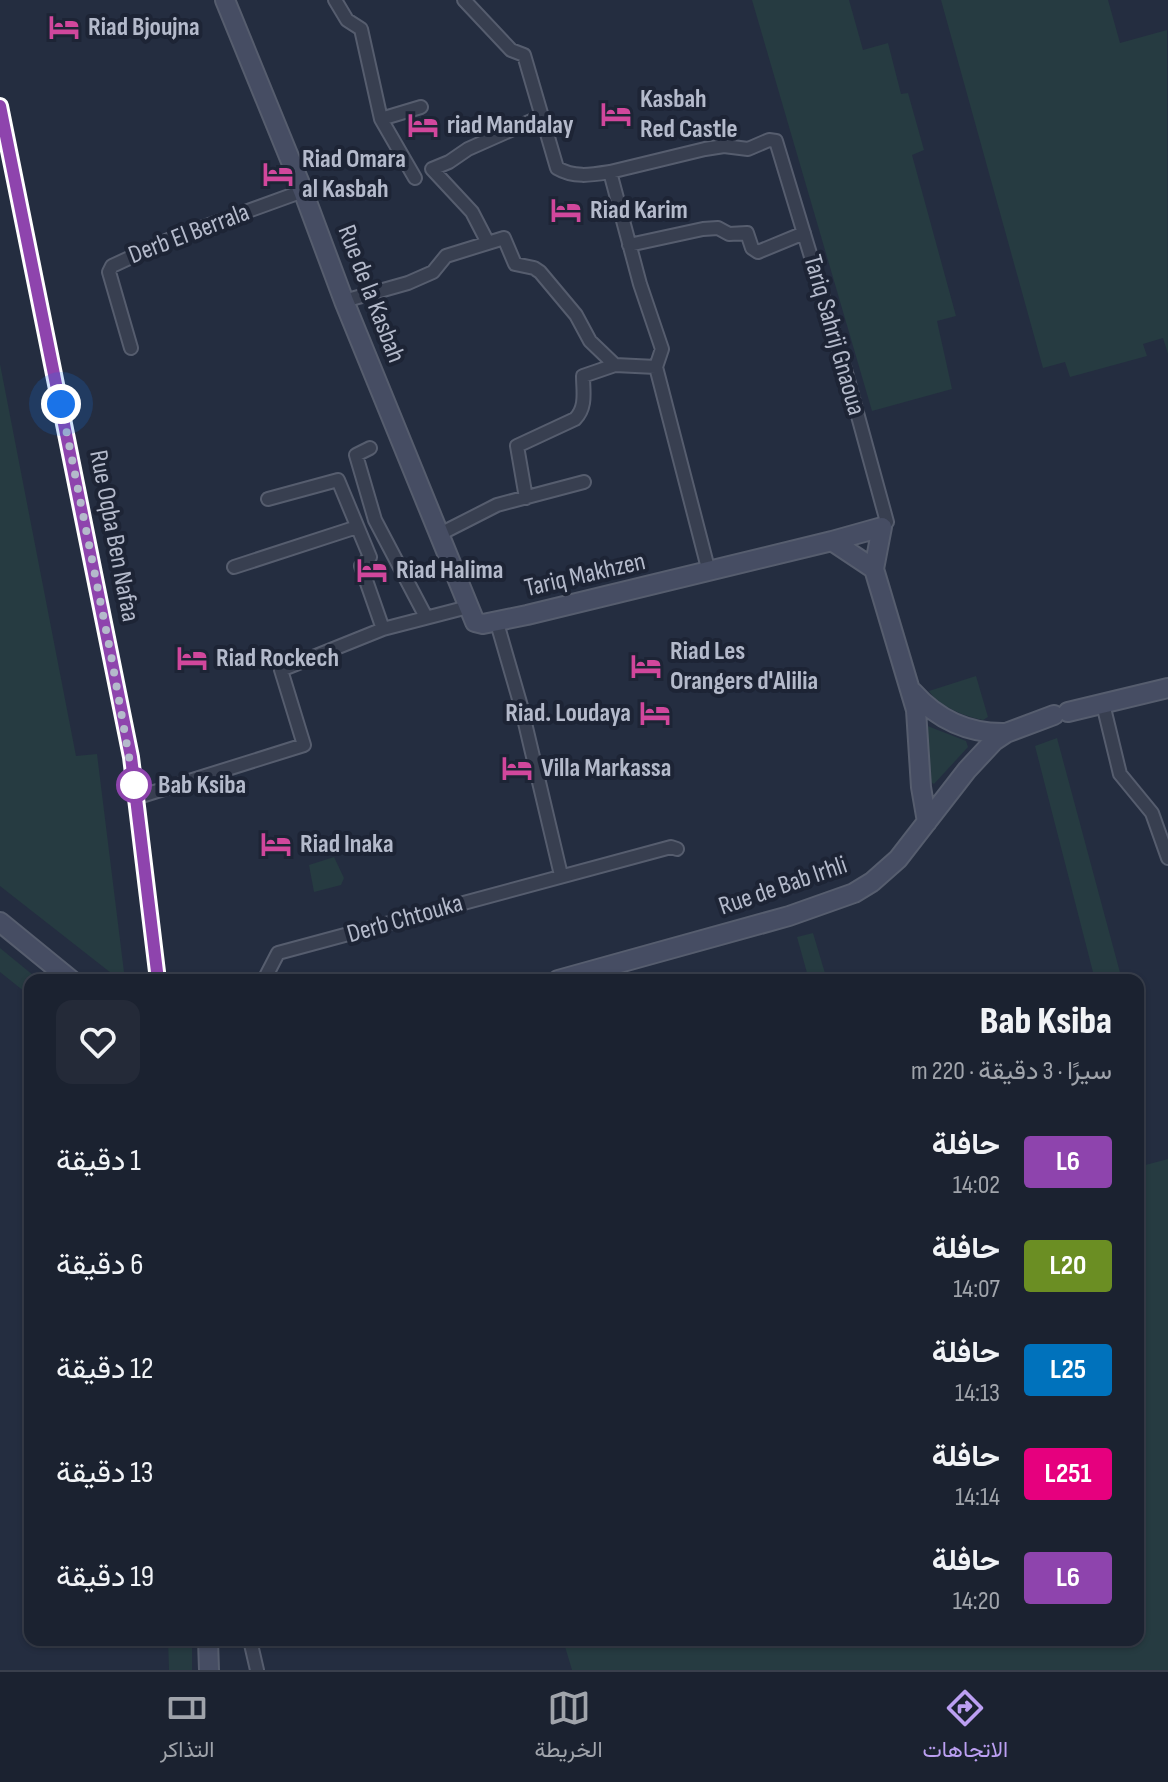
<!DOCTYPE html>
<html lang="ar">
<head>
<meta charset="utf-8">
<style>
  body { margin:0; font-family:"Sofia Sans Condensed",Vazirmatn,sans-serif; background:#242a38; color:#f1f3f6; direction:rtl; height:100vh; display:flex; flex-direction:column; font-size:30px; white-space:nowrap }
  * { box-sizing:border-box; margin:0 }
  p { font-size:26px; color:#a0a4ab }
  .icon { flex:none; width:44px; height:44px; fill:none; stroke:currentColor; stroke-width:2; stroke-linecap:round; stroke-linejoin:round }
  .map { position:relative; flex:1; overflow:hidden; direction:ltr }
  .panel { position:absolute; left:24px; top:974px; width:1120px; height:672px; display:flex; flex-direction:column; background:#1b2230; border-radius:16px; box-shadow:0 2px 6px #0004,0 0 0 2px #393f4c; direction:rtl }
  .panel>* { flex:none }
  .badge { padding:0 16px; border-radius:6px; font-size:28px; line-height:52px }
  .you { position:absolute; width:40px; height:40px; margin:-20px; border:6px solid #fff; border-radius:50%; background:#1a73e8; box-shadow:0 0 0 12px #1a73e833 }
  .map>.badge { position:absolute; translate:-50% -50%; box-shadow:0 0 0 4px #fff }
  .round { display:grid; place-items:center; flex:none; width:84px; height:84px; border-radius:16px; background:#242a38 }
  .headline { display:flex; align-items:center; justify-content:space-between; height:136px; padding:0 32px }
  h1 { font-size:38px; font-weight:800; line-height:60px }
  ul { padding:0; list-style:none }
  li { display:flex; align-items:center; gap:24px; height:104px; padding:0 32px }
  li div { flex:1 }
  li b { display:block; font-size:30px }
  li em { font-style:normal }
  li .badge { min-width:88px; font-weight:700; text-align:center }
  .menu { display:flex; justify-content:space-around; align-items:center; height:112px; border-top:2px solid #393f4c; background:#1b2230; font-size:22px; color:#a0a4ab }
  .menu a { display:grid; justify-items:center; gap:4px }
  .menu .on { color:#bca0f2 }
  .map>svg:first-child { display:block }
  .green { fill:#263b41 }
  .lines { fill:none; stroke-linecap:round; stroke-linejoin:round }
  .street-casing { stroke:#565d6e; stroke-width:16 }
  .secondary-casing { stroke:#565d6e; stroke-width:22 }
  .street { stroke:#383f50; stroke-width:12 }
  .secondary { stroke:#464d63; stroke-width:18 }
  .line-casing { stroke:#fff; stroke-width:18 }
  .line { stroke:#8e44ad; stroke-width:12 }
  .walk { stroke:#b4bacb; stroke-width:8; stroke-dasharray:0 14.4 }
  .stop-dot { fill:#fff; stroke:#8e44ad; stroke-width:4 }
  .labels { text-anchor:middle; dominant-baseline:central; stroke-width:8; stroke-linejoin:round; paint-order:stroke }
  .poi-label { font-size:26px; font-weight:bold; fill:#b4bacb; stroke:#1d2435; text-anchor:start }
  .street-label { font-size:26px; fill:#b4bacb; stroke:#1d2435 }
  .stop-label { font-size:26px; font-weight:bold; fill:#b4bacb; stroke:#1d2435; text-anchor:start }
</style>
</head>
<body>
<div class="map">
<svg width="1168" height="1670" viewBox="0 0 1168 1670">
  <rect width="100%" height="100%" fill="#242d40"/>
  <!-- green -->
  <path class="green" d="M752,0H849L863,50L888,43L901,94L908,93L924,150L912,155L956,316L937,321L952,389L872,411Z
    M941,0H1108L1120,43L1167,30L1168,354L1163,338L1143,344L1147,356L1070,377L1065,362L1043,368Z
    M0,364L76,756L97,754L125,980H120L0,886Z
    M976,676L988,717L983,720C966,717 938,706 929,691Z
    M925,725L966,741L968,747L934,784L929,781Z
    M1057,738L1122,980H1095L1035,746Z
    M334,857L344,878L341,885L314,892L309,865Z
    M813,933L827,980H809L797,937Z
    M0,948L39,980H30V996L0,972Z
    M1168,1159V1670H572L563,1640H1138V1167Z
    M168,1640H192V1670H169Z"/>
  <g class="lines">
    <!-- street casing -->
    <g class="street-casing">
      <path id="street" d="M335,0L347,20L361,29L381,119
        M464,0L511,50L524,55L557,168C574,178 591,175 610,172L640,284L662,349L656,367
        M0,106L131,757L158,980
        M610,172L705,149L724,146L748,149L769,140L776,141L847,376L887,522L882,527
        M415,178L381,119L421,107
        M487,241L472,212L432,169L449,162L468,149L540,117
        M629,245L703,229L718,228L729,234L747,233L752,248L758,252L804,233
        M344,301L408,283L433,272L446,256L504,238L515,264L534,268L540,272L576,315L590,341L615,365L656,367
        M131,348L109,272L112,266L168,240L303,191
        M656,367L709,572
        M370,448L356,455L375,520L426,617
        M526,498L517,446L575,419C587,407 583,391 583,376L615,365
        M268,499L338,480L370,557L361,566L383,629
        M440,534L497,505L584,482
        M234,567L357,527
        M497,623L521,706L561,875
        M1103,704L1120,774L1152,813L1168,858
        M135,798L304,745L281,670L383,629L468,607
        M264,980L278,953L671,847L677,849
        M250,1640L257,1670"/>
    </g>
    <!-- secondary casing -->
    <g class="secondary-casing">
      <path id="secondary" d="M225,0L303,191L344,301L475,622L483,624L527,615L832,541L882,527L874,569L916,710L921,787L927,822
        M832,541L874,569
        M913,692C937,719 969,734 1006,733
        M1068,712L1168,688
        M0,922L71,980
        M558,980L789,916L854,893L872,882L898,859L967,770L994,741L1006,733L1054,715
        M208,1640L209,1670"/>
    </g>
    <!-- street -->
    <use href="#street" class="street"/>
    <!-- secondary -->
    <use href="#secondary" class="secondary"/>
  </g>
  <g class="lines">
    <!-- line casing -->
    <g class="line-casing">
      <path id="line" d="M0,106L131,757L158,980"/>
    </g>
    <!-- line -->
    <use href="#line" class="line"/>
    <!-- walk -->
    <path class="walk" d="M61,404L111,655L134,785"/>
  </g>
  <!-- icons -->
  <defs>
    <g id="hotel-bare" transform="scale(2.4)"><path d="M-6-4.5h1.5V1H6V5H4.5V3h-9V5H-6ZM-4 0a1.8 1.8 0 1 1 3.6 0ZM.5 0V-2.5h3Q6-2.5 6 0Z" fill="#d1479c" stroke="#1d2435" stroke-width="2.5" paint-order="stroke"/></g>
  </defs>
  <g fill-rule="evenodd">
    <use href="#hotel-bare" x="64" y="27"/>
    <use href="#hotel-bare" x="616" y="114"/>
    <use href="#hotel-bare" x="423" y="125"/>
    <use href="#hotel-bare" x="278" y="174"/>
    <use href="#hotel-bare" x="566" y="210"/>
    <use href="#hotel-bare" x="372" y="570"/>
    <use href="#hotel-bare" x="192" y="658"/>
    <use href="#hotel-bare" x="646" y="666"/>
    <use href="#hotel-bare" x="655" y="713"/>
    <use href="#hotel-bare" x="517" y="768"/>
    <use href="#hotel-bare" x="276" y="844"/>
  </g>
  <!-- markers -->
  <circle class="stop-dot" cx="134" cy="785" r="16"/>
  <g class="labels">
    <!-- poi labels -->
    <g class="poi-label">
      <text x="88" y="27">Riad Bjoujna</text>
      <text x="640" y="99">Kasbah<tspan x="640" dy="30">Red Castle</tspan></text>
      <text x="447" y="125">riad Mandalay</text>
      <text x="302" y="159">Riad Omara<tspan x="302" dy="30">al Kasbah</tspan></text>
      <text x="590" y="210">Riad Karim</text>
      <text x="396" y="570">Riad Halima</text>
      <text x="670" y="651">Riad Les<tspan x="670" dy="30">Orangers d'Alilia</tspan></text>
      <text x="216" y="658">Riad Rockech</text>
      <text x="631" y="713" text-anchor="end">Riad. Loudaya</text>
      <text x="541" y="768">Villa Markassa</text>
      <text x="300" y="844">Riad Inaka</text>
    </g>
    <!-- street labels -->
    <g class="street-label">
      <text transform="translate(189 234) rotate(-21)">Derb El Berrala</text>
      <text transform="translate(371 294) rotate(69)">Rue de la Kasbah</text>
      <text transform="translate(834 335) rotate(74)">Tariq Sahrij Gnaoua</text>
      <text transform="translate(114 536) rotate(79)">Rue Oqba Ben Nafaa</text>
      <text transform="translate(585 575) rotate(-13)">Tariq Makhzen</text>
      <text transform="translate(783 886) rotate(-19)">Rue de Bab Irhli</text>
      <text transform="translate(405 919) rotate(-16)">Derb Chtouka</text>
    </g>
    <!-- stop labels -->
    <g class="stop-label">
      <text x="158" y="785">Bab Ksiba</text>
    </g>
  </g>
</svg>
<div class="you" style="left:61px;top:404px"></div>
<section class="panel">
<div class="headline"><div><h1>Bab Ksiba</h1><p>سيرًا · 3 دقيقة · 220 m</p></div><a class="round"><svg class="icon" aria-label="heart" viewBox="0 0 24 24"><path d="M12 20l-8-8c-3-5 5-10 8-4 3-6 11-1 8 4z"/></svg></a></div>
<ul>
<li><span class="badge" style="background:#8e44ad;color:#fff">L6</span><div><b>حافلة</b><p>14:02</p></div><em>1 دقيقة</em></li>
<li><span class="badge" style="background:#6b8e23;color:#fff">L20</span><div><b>حافلة</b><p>14:07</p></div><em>6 دقيقة</em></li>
<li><span class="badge" style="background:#0072bc;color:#fff">L25</span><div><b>حافلة</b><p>14:13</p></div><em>12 دقيقة</em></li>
<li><span class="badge" style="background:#e6007e;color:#fff">L251</span><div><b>حافلة</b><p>14:14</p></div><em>13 دقيقة</em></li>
<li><span class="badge" style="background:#8e44ad;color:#fff">L6</span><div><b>حافلة</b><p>14:20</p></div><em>19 دقيقة</em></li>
</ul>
</section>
</div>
<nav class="menu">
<a class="on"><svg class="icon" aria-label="directions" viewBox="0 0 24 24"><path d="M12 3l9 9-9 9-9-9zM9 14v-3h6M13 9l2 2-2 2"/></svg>الاتجاهات</a>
<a><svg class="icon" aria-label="map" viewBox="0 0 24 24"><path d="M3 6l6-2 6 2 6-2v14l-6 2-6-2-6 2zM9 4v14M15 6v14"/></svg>الخريطة</a>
<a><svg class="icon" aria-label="tickets" viewBox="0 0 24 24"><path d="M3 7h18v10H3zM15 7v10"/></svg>التذاكر</a>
</nav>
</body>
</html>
